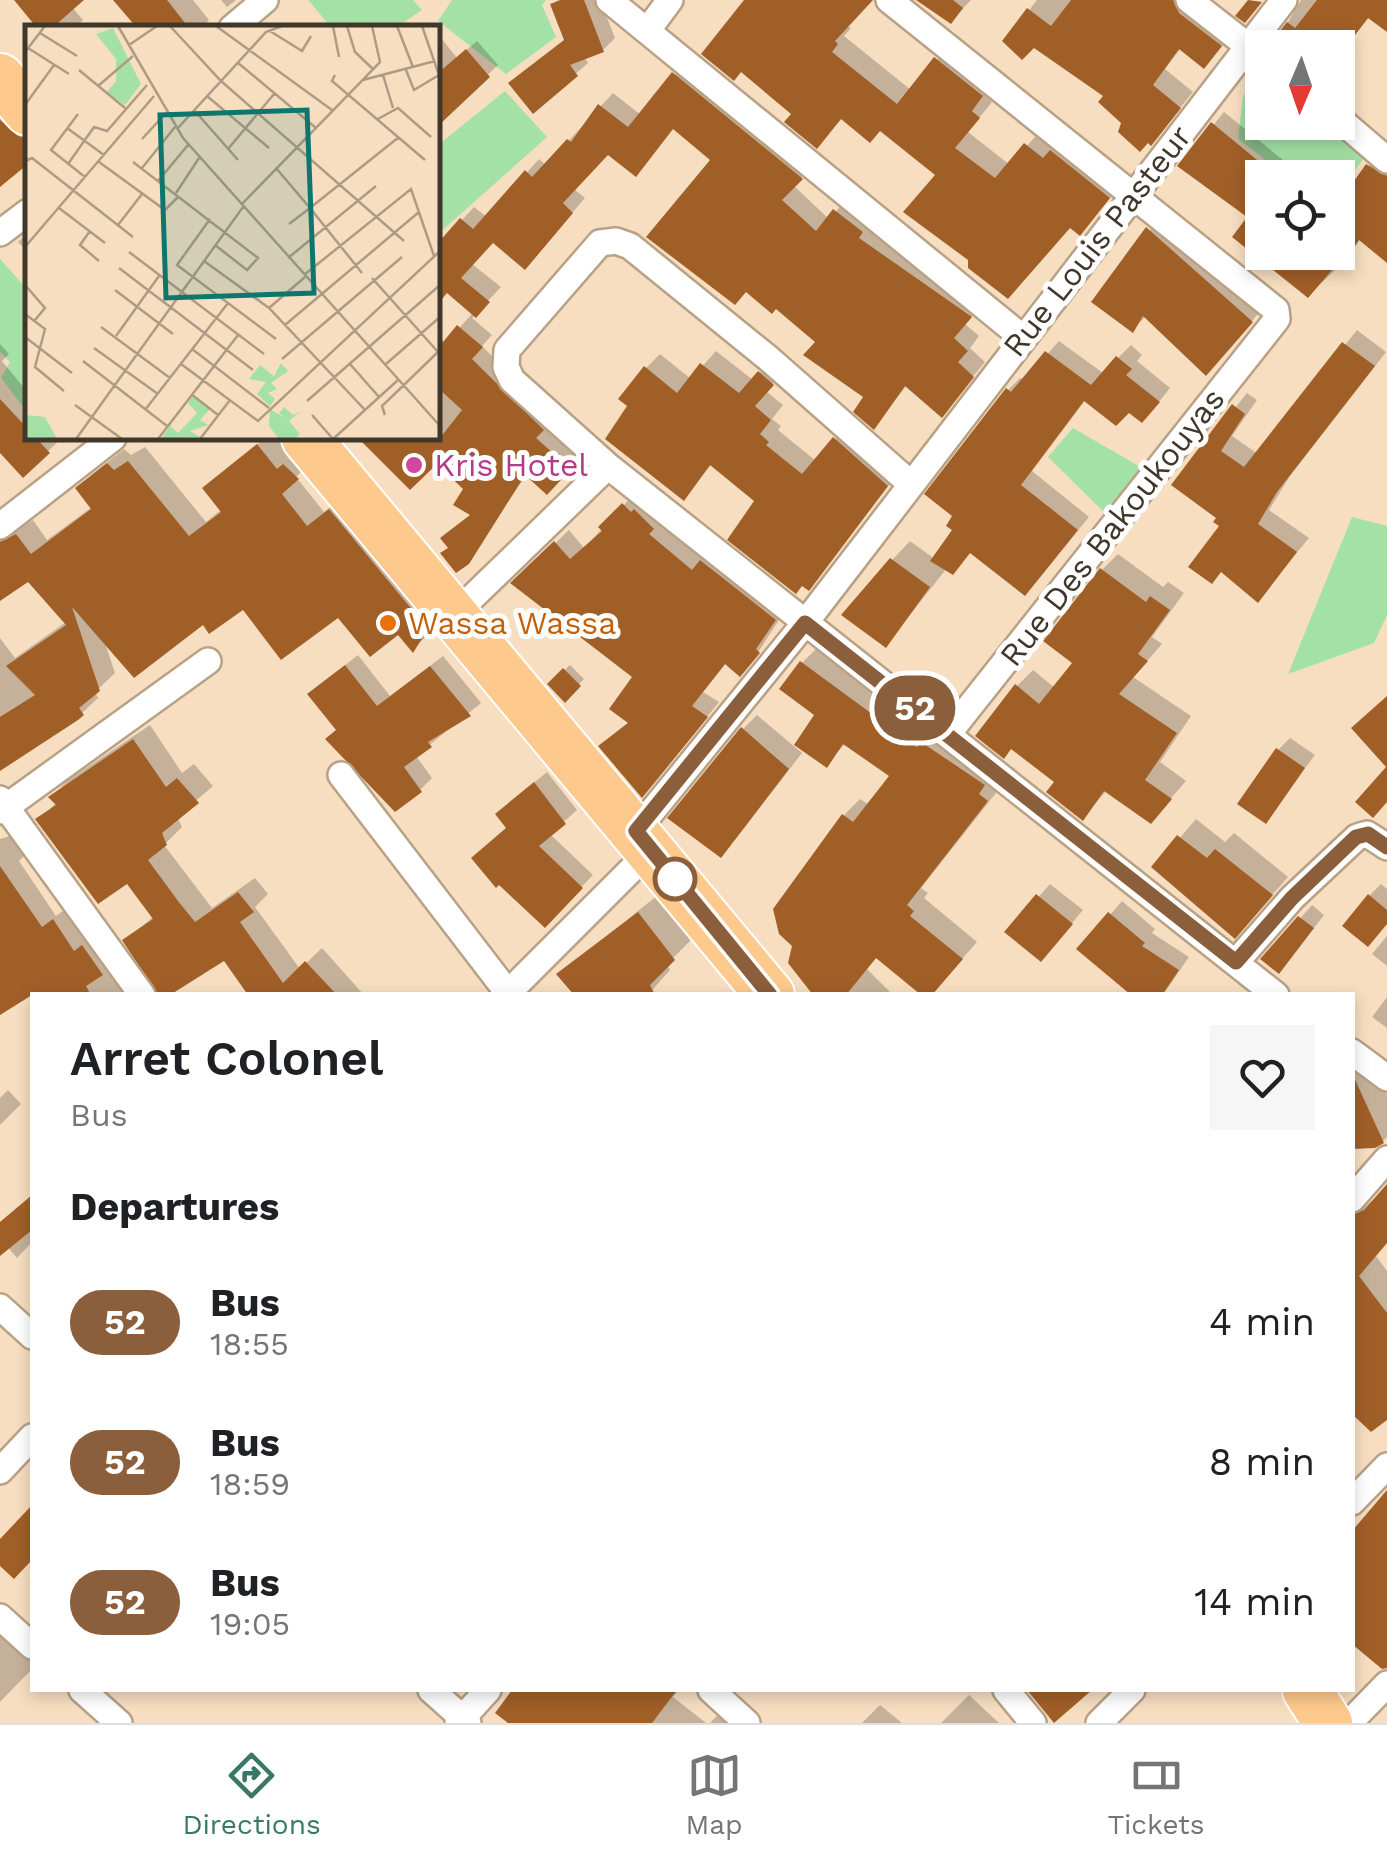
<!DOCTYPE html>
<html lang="en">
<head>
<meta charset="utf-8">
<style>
  body { margin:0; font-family:"Work Sans",sans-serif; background:#f6f6f6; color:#202124; height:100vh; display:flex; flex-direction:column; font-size:38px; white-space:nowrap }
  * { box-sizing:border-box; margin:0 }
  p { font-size:32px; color:#757577 }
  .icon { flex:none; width:55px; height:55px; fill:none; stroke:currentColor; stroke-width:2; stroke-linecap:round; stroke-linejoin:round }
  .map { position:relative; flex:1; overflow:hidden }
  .details { position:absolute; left:30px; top:992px; width:1325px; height:700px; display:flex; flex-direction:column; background:#fff; border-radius:0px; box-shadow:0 5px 15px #0003 }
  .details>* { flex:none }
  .badge { padding:0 20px; border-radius:32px; font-size:35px; line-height:65px }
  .needle { width:65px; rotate:182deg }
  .buttons { position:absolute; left:1245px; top:30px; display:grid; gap:20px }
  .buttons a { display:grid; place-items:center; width:110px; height:110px; border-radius:0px; background:#fff; box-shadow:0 5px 15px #0003; font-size:50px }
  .map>.badge { position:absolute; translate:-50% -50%; box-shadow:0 0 0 5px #fff }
  h2 { padding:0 40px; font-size:38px; line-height:90px }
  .round { display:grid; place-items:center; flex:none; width:105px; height:105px; border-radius:0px; background:#f6f6f6 }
  .summary { display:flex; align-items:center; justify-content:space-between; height:170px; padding:0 40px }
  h1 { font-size:48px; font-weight:600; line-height:75px }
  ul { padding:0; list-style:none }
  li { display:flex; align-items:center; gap:30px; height:140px; padding:0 40px }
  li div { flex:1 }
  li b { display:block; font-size:38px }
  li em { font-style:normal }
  li .badge { min-width:110px; font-weight:700; text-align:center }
  .menu { display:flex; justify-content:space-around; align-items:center; height:140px; border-top:2px solid #e0e0e0; background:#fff; font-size:28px; color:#757577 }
  .menu a { display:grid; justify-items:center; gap:5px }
  .menu .on { color:#397866 }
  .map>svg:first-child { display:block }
  .green { fill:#a4e1a6 }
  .shadow { fill:#0003 }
  .building { fill:#a15f28 }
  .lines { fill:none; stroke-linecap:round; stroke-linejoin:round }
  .street-casing { stroke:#b8a185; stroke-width:30 }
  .highway-casing { stroke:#fff; stroke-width:52 }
  .street { stroke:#fff; stroke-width:25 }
  .highway { stroke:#fdc98d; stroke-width:48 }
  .line-casing { stroke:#fff; stroke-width:22 }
  .line { stroke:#8b5e3c; stroke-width:15 }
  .hotel-dot { fill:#d1479c; stroke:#fff; stroke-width:4 }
  .food-dot { fill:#e8710a; stroke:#fff; stroke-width:4 }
  .stop-dot { fill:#fff; stroke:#8b5e3c; stroke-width:5 }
  .labels { text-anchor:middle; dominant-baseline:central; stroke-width:10; stroke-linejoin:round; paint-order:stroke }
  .street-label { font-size:32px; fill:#40372b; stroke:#fff }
  .hotel-label { font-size:32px; fill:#b23c85; stroke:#fff; text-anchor:start }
  .food-label { font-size:32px; fill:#c56008; stroke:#fff; text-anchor:start }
  .inset-road { fill:none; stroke:#ae9b85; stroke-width:2.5 }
  .view { fill:#0f766e; fill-opacity:0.15; stroke:#0f766e; stroke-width:5 }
  .inset-edge { fill:none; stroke:#40372b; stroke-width:5 }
</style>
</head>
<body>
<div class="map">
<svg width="1387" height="1723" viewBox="0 0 1387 1723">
  <rect width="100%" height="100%" fill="#f7dec1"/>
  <!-- green -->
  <path class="green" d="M308,0H413L422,10L397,27H331Z
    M452,0H546L542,5L556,37L506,74L438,21Z
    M1262,76V122L1330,123L1367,154L1338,193V178L1288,177L1238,139L1243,96Z
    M505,91L547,137L438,234V145Z
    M0,259L27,289V412L1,378L10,362L0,352Z
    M1073,428L1149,472L1110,518L1048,457Z
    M1352,517L1387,526V615L1374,643L1288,674Z"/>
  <!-- shadow -->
  <path class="shadow" d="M17,0H81L72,7L83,20L75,28H30L36,22Z
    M116,0H193L209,20L201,28H141Z
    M221,0H236L227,7Z
    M558,0H600L615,38L603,50L584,57L588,63L534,110L566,39L553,5Z
    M747,0H871L847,26L851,28L844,36L911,90L950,45L995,81L984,95L992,102L968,132L1010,165L1041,130L1123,183L1080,233L1071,225L970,259L938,175L881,129L843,117L817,146L795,113Z
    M940,0H971L951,21Z
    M1037,0H1196L1234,30L1218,51L1181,48L1165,69L1193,92L1151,143L1124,123L1106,96L1034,45L1005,41Z
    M1301,0H1387V29L1370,16L1338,56V48L1278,39Z
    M438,34L457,58L477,41L498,65L438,122Z
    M687,61L814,165L793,185L829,219L848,198L983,303L965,324L979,336L970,348L985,362L942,414L907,385L874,427L866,396L819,342L714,159L674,127L636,174L608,152L574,189L585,198L537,253L494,240L472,264L501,287L472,318L492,335L482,346L553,417L580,457L558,481L527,474L467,562L450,547L472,514L466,489L437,460L410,487L361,441L438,438V335L445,343L473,313L438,282V246L474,207L487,217L539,159L546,165L613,93L641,115Z
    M0,93L28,119V160L0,184Z
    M1224,112L1305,178H1262V252H1338V204L1379,154L1387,160V260L1361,238L1344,262L1308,295L1235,236L1250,217L1181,165Z
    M1162,215L1265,306L1219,358L1146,316L1133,329L1095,302Z
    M28,233V252L18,242Z
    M1357,330L1386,352L1290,476L1269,510L1309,538L1258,599L1220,517L1175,485L1247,393L1257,400L1232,436L1258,454Z
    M1059,341L1103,373L1131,345L1142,355L1137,361L1170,388L1154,408L1129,410L1086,399L1032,471L1089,517L1037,581L972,551L953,572L947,568L886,645L892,560L910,541L935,559L955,530L1008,390L1020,378L1024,380Z
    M0,344L9,354L2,361L28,393V438H62L48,451L0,449Z
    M716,351L753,380L773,359L785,369L766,391L783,405L772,419L781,426L778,430L816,461L848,425L900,471L809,588L758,501L712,464L683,498L631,406L646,368L660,354L691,379Z
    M265,438H280L295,455L312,461L296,477L324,512L346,495L443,612L428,634L413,650L399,631L339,614L243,606L203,622L104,640L115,673L95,692L98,698L82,713L0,762V638L15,658L66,622L29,578L0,598V538L33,520L47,540L92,507L78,489L94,473L124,449L131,455L145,447L206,522L222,509L205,488Z
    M637,491L788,606L753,660L727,662L703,692L719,702L655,782L615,733L630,721L636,676L514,583L569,530L584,548Z
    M1118,554L1163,587L1168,582L1184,593L1152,637L1162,644L1133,677L1191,716L1160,762L1186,781L1151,821L1107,790L1083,818L1058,781L1017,686L1033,670L1055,688L1075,663L1102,570Z
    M818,647L1003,784L921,888L928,893L924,898L977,942L930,995L878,956L867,969L893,995H822L776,910L844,815L860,799L869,805L893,775L846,743L826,764L802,663Z
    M358,655L390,696L443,656L481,703L416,756L432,778L420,790L338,729L322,683Z
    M570,665L584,679L565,699L550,684Z
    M757,715L802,753L735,840L743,729Z
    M150,725L182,773L194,764L213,786L177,817L182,827L164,845L212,908L255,878L268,894L255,907L300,969L322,948L364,995H251L225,958L159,995L126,940L154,916L128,881L38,820L57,802L52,797L67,781Z
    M1290,738L1315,755L1266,820L1278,750Z
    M547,772L577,810L550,834L593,875L545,925L509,827L510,802Z
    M1196,819L1225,842L1234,833L1288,877L1252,918L1155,867Z
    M10,836L24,856L19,861L56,916L67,908L115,959L105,969L125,995L32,994L0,1012V839Z
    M1050,884L1083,910L1052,947L1008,932Z
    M1381,884L1387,889V923L1369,896Z
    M658,895L692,939L667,964L670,970L648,995H578L559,974Z
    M1122,901L1155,929L1152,933L1189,957L1163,995H1129L1131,992L1080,949Z
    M1312,905L1324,915L1290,959H1264Z
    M1387,936V966L1372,954Z
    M1387,997V1028L1372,1017Z
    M1352,1058L1383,1084L1387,1095V1137L1383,1141L1352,1146Z
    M8,1090L21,1104L0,1125V1098Z
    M1387,1187V1243L1376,1256L1387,1271V1416L1352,1411V1219Z
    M32,1196V1242L17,1258L0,1238V1224Z
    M0,1629L32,1661V1669L0,1702Z
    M638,1690H679L673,1697L706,1723H609Z
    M969,1695L999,1723H941Z
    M880,1705L902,1723H862Z
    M727,1706L748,1723H710Z"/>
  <!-- building -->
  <path class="building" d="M14,0H84L52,28H37Z
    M113,0H167L189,28H137Z
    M561,0H584L604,52L570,65L578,76L533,114L508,83L564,40L550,4Z
    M744,0H873L835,41L838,44L832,52L897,104L934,57L983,96L972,111L980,118L955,148L995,178L1024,143L1043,158L1050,150L1110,198L1080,236L1070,228L1008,299L968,268V260L903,212L935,175L880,131L870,143L841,119L817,149L784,122L791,114L741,72L734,81L701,54Z
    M916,0H953L963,8L951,24Z
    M1071,0H1173L1179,13L1222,46L1204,69L1179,49L1153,85L1181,108L1151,146L1148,143L1140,152L1118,132L1121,123L1098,102L1103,96L1034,48L1022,60L1002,41L1027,8L1051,26Z
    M1248,0L1262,2L1245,23L1235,16Z
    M1317,0H1387V32L1368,18L1345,48H1279L1274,39L1287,22L1295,28Z
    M466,49L490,77L438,126V73Z
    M672,72L803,179L782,200L816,231L833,209L863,232L859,238L972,317L954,338L968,351L958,362L974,377L942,418L905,386L874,430L853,412L863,397L803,355L815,342L776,309L772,314L746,292L735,305L646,237L710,160L673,129L636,177L608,155L563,203L573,213L525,270L493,243L461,278L490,302L476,318L447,293L438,304V243L460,218L473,229L525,170L532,177L567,139L571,142L598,104L628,127Z
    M0,120L18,136L28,138V164L0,187Z
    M1211,122L1262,164V252H1338V204L1366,164L1387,176V263L1359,240L1338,271V263L1308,298L1232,237L1247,217L1177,166Z
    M1146,227L1253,322L1206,376L1143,316L1133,333L1091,302Z
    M457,325L483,347L472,359L544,430L536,438L571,469L547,495L525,475L469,564L456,573L440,553L448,548L440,538L470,515L453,505L463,489L437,464L410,490L358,438H440L462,410L438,388V348Z
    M1342,342L1375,366L1277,492L1258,524L1297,552L1258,603L1221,572L1212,584L1188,567L1219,526L1213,522L1216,518L1171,485L1232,404L1245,414L1221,451L1244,467Z
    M1045,351L1091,385L1116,356L1132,369L1126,375L1160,402L1142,423L1129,413L1116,426L1084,401L1021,485L1078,530L1025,596L970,553L953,575L930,561L952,530L946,526L952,516L924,494L1006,388L1011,392Z
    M700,363L739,393L758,371L774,385L755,406L771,420L760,434L769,442L766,445L802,474L833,437L888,486L809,591L802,586L796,594L727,540L754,501L710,465L684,501L605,439L627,406L618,399L644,366L677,393Z
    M0,399L28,429V438H36L50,453L23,478L0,453Z
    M257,444L277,469L283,464L299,479L282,494L307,526L329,509L428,629L413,653L398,635L370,657L338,618L281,660L243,610L209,634L203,625L134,678L72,607L100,691L79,708L84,715L78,720L0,771V717L35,695L6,666L66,625L28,582L0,601V542L16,534L31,554L91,509L75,488L107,463L114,470L128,461L189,536L221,512L202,488Z
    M622,503L631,512L634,509L654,529L649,534L692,570L700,560L776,620L756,649L760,653L740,677L725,664L692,706L708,717L642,798L598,746L628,723L609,709L632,677L510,583L554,541L570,559L602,531L598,527Z
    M890,558L930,587L886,648L841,615Z
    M1100,568L1146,602L1150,596L1170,610L1138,654L1148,661L1119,694L1177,733L1145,780L1172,799L1151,824L1104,791L1083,821L1046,792L1054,782L1011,749L1004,759L975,736L1015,684L1039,704L1072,663L1043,641Z
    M800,661L917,747L921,742L985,785L979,794L988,801L907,905L914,911L910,916L963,959L932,995H921L876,958L846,995H813L788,963L792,946L779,934L773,909L842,814L853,822L889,776L843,744L827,768L794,745L814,715L779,689Z
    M345,665L377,706L430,666L471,716L428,742L432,747L404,767L422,792L395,812L325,739L336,730L307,694Z
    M563,668L581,686L565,703L547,684Z
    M1387,696V802L1373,818L1355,802L1386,767L1351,728Z
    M741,727L789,769L721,858L667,818Z
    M133,739L166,787L177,778L199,803L162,833L167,845L148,860L178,901L195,922L238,892L254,912L240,922L283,983L305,961L337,995H248L224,961L170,995H158L122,940L153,919L127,884L98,904L35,819L56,805L48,797Z
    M1276,748L1305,768L1266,824L1237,804Z
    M534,782L566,824L539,846L583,888L545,928L499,885L496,888L471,858L506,828L495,814Z
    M1177,835L1207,858L1215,849L1273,895L1235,939L1151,867Z
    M0,866L42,927L53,919L74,951L82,945L103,975L86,986L91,995H32L0,1015Z
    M1036,894L1073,924L1041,962L1004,932Z
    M1368,894L1387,910V924L1368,947L1342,926Z
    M638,912L675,960L650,985L655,995H574L556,974Z
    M1108,912L1145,943L1142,946L1179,970L1162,995H1131L1076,949Z
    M1298,916L1314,928L1279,974L1260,959Z
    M1352,1073L1384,1143L1375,1148L1352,1149Z
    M1387,1184V1243L1359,1276L1387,1313V1420L1371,1432L1352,1414V1215L1364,1210Z
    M32,1195V1230L0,1256V1222Z
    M1387,1490V1668L1382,1669L1352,1644V1531Z
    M32,1505V1560L14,1579L0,1566V1539Z
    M512,1690H677L652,1723H508L495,1713Z
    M1027,1690H1092L1054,1723Z"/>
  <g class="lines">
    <!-- street casing -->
    <g class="street-casing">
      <path id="street" d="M609,0L1023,338
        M889,0L1276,310L1277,319L948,734
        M1189,0L1262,57
        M232,28L265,0
        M647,31L670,0
        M1338,118L1387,160
        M0,233L28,212
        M911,484L768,358L630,246L616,241L600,243L507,350L506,367L512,380L608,466L1276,995
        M0,526L113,438
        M453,616L608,466
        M341,775L508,993
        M0,799L6,807L208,661
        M0,811L6,807L142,995
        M636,831L805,623L1284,0
        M1236,962L1292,898L1357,837L1367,834L1387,847
        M506,995L651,850
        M1352,1052L1387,1078
        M1352,1199L1387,1159
        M0,1307L32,1336
        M0,1471L32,1437
        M1352,1502L1387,1466
        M0,1617L32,1646
        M82,1690L119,1723
        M431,1690L468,1723
        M711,1690L747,1723
        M1006,1690L1033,1723
        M458,1723L488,1690
        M1099,1723L1132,1690
        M1349,1723L1387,1684"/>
    </g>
    <!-- highway casing -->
    <g class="highway-casing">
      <path id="highway" d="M0,78L28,111
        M306,438L770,995
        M1307,1690L1328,1723"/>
    </g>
    <!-- street -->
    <use href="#street" class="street"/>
    <!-- highway -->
    <use href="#highway" class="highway"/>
  </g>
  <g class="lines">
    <!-- line casing -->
    <g class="line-casing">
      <path id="line" d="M770,995L636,831L805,623L1236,962L1292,898L1356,837L1368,834L1387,847"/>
    </g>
    <!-- line -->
    <use href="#line" class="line"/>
  </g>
  <!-- markers -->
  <circle class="hotel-dot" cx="414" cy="465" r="10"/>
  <circle class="food-dot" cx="388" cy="623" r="10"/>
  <circle class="stop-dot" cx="675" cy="879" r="20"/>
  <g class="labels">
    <!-- street labels -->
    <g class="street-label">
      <text transform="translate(1097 241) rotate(-52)">Rue Louis Pasteur</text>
      <text transform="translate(1112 527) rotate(-52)">Rue Des Bakoukouyas</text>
    </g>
    <!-- hotel labels -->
    <g class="hotel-label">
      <text x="434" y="465">Kris Hotel</text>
    </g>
    <!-- food labels -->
    <g class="food-label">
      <text x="408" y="623">Wassa Wassa</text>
    </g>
  </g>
  <!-- overview -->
  <g transform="translate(25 25)">
    <rect width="415" height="415" fill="#f7dec1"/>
    <path d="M88,3L116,59L100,80L82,67L91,56V34L71,9ZM256,338L263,346L246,358L252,364L243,368L250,374L245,381L232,369L241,357L224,354L235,340L249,351ZM167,371L185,384L175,395L183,400L165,406L175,412L136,414L145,401L153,408L172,388L163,378ZM259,382L268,390L276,386L264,396L275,409L270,414H254L244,401L245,384L260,393L254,388ZM0,390L20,392L32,414H0Z" fill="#a4e1a6"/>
    <path class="inset-road" d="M93,1L158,113L415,401M145,1L196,56L379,216M191,1L307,85M308,1L314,32M322,1L330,27L348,44M372,1L388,42M245,6L277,26L286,11M15,8L52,31M104,20L132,1M3,23L44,49M0,27L20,1M212,37L291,103M54,45L100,83M381,45L389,65L414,50L397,1M310,50L307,56L400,135M358,50L368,83M338,55L410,36M73,61L108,31M182,71L244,123M0,80L29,40M169,85L213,135M53,89L26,125L60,152M353,94L373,83L406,112M42,103L79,130M152,104L241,7L257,1M117,114L140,89M203,124L249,69M0,136L7,133L108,212M74,137L140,185L154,171M108,137L233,233L222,245L190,220M43,139L69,102L82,106L122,60M117,143L150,102M251,143L285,183L374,112M133,156L163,120M151,168L174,133M216,180L355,37L347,1M34,183L80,218M185,194L152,240L251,314M264,199L285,183L337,248M93,200L117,169M65,206L55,220L74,236M0,222L129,71M104,227L239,329M263,233L351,161M179,236L244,283L340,385M94,243L228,345M279,250L386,164L409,231M347,253L413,327M0,260L20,283L10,295M90,265L148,309M244,283L280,252M0,289L20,304L10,342L39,366M260,300L394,187M76,302L145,353M91,311L134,251M0,312L47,348M69,323L133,369M167,324L244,383M257,334L377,232M58,336L142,401M156,339L233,396L415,226M325,339L354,372M361,339L415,292M166,369L193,390M282,376L415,260M50,380L97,414M120,385L203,278M287,390L308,414M360,390L357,381L414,326M51,414L218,182M133,414L213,310M175,414L205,375M308,414L373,355"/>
    <path class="view" d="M282,85L289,268L141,273L135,90Z"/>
    <rect width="415" height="415" class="inset-edge"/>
  </g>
</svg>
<div class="buttons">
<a><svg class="needle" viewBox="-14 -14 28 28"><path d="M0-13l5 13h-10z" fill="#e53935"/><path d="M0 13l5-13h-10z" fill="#757577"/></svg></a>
<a><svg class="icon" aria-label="locate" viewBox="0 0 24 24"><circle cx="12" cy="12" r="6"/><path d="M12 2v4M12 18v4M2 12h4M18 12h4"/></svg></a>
</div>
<b class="badge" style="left:915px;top:708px;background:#8b5e3c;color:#fff">52</b>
<section class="details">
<div class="summary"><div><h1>Arret Colonel</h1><p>Bus</p></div><a class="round"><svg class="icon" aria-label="heart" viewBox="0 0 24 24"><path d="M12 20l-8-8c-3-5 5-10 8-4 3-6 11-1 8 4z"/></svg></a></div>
<h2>Departures</h2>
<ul>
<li><span class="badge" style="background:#8b5e3c;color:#fff">52</span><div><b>Bus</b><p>18:55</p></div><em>4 min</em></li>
<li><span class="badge" style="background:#8b5e3c;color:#fff">52</span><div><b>Bus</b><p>18:59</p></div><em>8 min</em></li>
<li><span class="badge" style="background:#8b5e3c;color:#fff">52</span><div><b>Bus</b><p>19:05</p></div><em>14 min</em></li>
</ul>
</section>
</div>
<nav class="menu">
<a class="on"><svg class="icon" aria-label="directions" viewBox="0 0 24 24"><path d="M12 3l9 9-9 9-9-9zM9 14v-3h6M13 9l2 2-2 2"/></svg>Directions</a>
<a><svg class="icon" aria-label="map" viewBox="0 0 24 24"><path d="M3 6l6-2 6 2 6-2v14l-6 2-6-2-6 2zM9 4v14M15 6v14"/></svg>Map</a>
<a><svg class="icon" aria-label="tickets" viewBox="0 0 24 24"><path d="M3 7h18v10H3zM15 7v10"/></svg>Tickets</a>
</nav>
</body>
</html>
